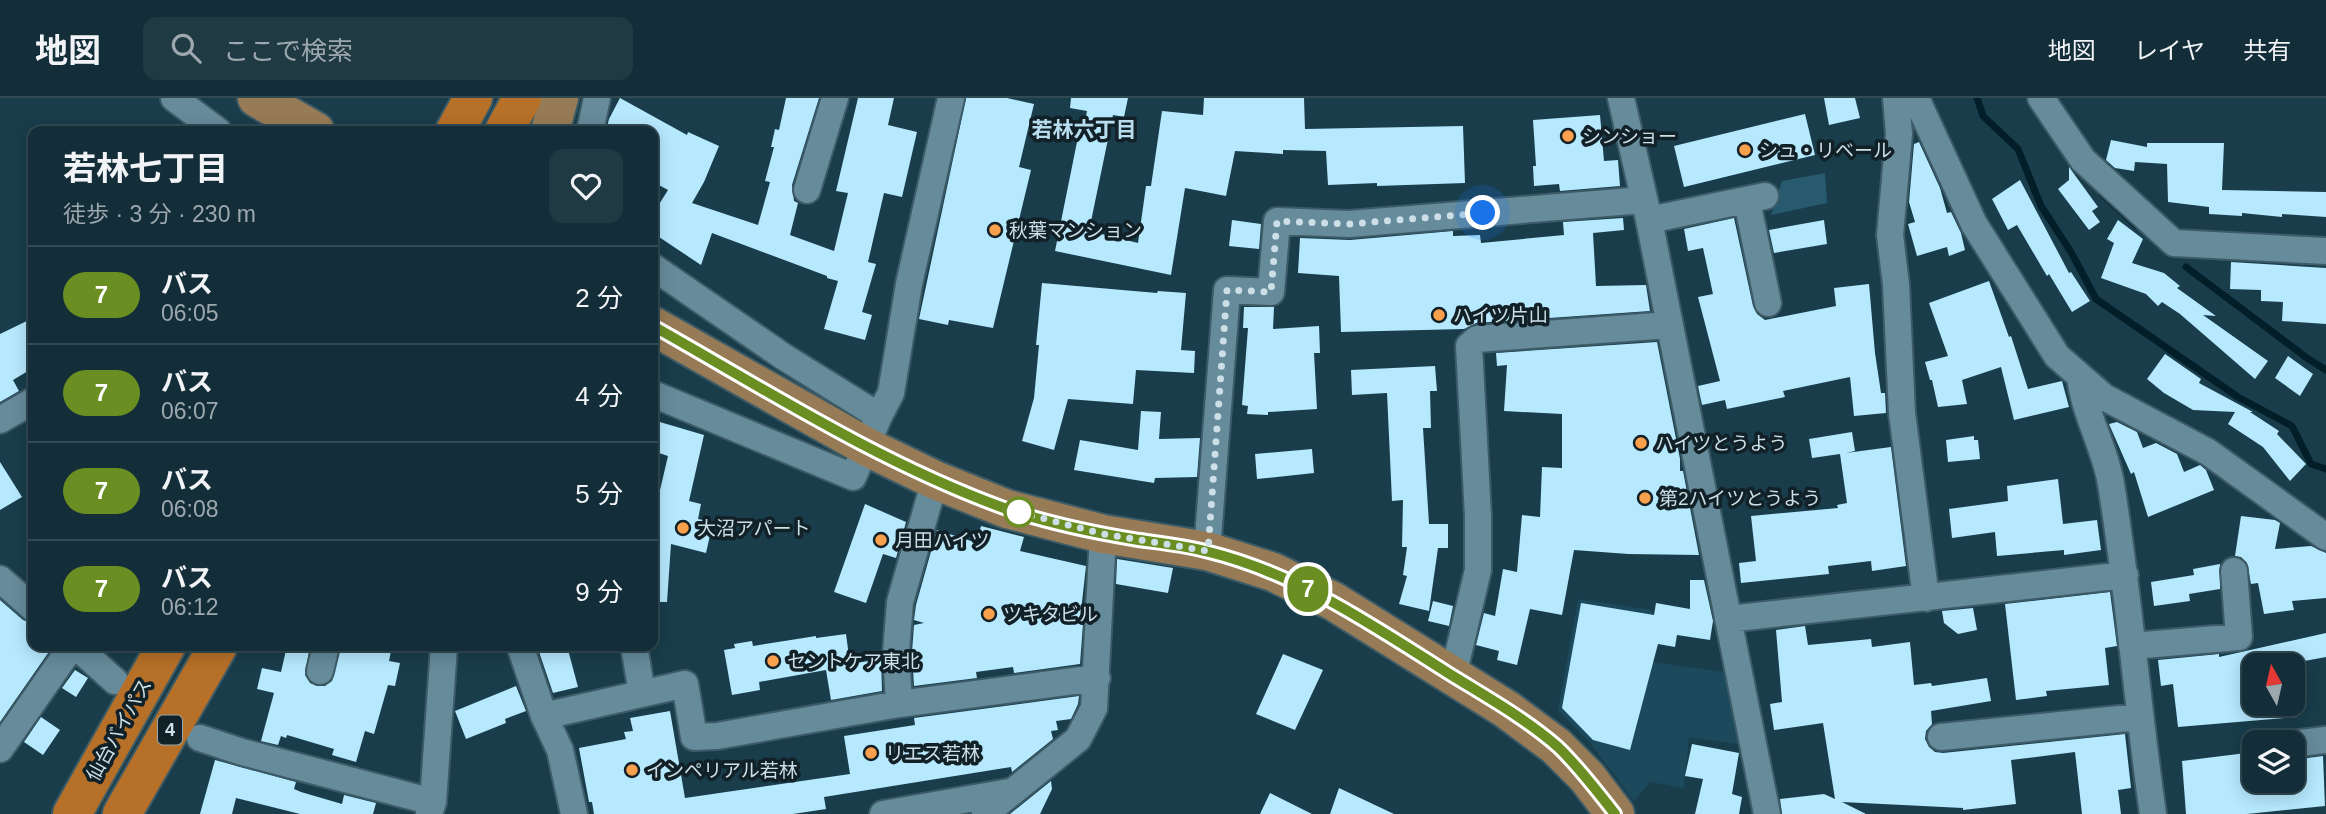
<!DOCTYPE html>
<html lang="ja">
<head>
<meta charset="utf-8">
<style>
  body { margin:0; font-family:Arial,"Noto Sans JP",sans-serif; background:#203a43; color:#f1f3f6; height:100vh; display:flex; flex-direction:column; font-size:26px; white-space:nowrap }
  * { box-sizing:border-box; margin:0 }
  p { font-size:23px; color:#9da8ae }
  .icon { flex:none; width:38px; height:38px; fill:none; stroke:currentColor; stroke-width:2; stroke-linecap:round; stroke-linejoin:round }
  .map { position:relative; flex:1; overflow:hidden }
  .panel { position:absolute; left:28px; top:28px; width:630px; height:525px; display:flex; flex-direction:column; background:#132e38; border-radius:14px; box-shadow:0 4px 18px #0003,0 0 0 2px #324a53 }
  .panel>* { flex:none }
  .badge { padding:0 14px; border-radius:23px; font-size:24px; line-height:46px }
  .needle { width:46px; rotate:352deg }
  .buttons { position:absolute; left:2242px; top:555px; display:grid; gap:14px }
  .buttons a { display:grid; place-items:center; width:63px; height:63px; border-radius:14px; background:#132e38; box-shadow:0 4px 18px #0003,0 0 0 2px #324a53; font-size:35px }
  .you { position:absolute; width:35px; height:35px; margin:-18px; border:5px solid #fff; border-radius:50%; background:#1a73e8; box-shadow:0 0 0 10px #1a73e833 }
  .map>.badge { position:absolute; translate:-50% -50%; box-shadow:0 0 0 4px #fff }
  .round { display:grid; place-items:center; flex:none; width:74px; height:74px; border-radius:14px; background:#203a43 }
  .overview { display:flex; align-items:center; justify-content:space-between; height:119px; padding:0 35px }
  h1 { font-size:33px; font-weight:700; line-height:52px }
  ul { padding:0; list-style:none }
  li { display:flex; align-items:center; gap:21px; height:98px; padding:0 35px; border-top:2px solid #324a53 }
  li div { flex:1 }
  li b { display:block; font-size:26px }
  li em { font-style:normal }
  li .badge { min-width:77px; font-weight:700; text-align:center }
  header { display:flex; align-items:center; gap:42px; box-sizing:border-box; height:98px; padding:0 35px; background:#132e38; border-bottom:2px solid #324a53 }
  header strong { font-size:33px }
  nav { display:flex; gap:38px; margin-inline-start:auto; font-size:24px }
  .search { width:490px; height:63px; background:#203a43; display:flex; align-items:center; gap:18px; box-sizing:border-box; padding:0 24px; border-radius:14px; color:#9da8ae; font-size:26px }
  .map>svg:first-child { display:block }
  .built { fill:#1c495b }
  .green { fill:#275a6e }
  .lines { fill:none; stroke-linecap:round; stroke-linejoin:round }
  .stream { stroke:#021e29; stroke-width:7 }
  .building { fill:#b6e8fe }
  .street-casing { stroke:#3d5b67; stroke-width:30 }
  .primary-casing { stroke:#3d5b67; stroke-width:42 }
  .highway-casing { stroke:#3d5b67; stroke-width:42 }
  .street { stroke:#668b9b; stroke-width:26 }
  .primary { stroke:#977b56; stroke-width:38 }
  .highway { stroke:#b77028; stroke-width:38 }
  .line-casing { stroke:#fff; stroke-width:16 }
  .line { stroke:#6b8e23; stroke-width:10 }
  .walk { stroke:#ccdfe7; stroke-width:7; stroke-dasharray:0 12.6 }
  .poi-dot { fill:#f9a04c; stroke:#122128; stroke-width:2.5 }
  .stop-dot { fill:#fff; stroke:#6b8e23; stroke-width:3.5 }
  .labels { text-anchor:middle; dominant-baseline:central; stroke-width:7; stroke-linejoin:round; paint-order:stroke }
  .shield { fill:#122128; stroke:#94a6ae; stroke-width:2 }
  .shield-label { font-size:18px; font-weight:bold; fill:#ccdfe7 }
  .poi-label { font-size:19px; fill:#ccdfe7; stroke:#122128; text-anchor:start }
  .street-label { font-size:19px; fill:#ccdfe7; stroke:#122128 }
  .neighbourhood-label { font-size:21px; font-weight:bold; fill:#b6dcee; stroke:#122128 }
</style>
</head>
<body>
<header>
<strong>地図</strong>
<div class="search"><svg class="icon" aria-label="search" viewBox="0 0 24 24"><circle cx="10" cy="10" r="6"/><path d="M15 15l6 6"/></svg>ここで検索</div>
<nav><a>地図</a><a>レイヤ</a><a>共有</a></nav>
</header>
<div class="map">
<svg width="2326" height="716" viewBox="0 0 2326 716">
  <rect width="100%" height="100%" fill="#193d4b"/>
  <!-- built -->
  <path class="built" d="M1578,501L1652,512L1645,563L1732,575L1745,647L1689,639L1684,690L1650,684L1634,703L1591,646L1558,612Z"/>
  <!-- green -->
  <path class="green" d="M1825,75L1827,105L1771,117L1782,83Z"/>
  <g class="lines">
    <!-- stream -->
    <path class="stream" d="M1977,0L1983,18L2018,51L2041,108L2071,154L2096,201L2238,299L2292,328L2311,366L2326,371
      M2102,96L2137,128
      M2186,169L2307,260L2326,272"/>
  </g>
  <!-- building -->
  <path class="building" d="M620,0L687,37L688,34L719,48L704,84L692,105L758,127L770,84L765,83L774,49H771L775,31L779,32L786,0H819L792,87L794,103L798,105L790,137L834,153L848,95L836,93L858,0H894L888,27L917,34L902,99L884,95L868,164L876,166L862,214L872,217L865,242L824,231L838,183L827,180V178L712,135L701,167L653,135V116L668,92L653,84V33H606L609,21Z
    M966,0H1007L1034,6L1019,69L1031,72L993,230L949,222L948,227L919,221Z
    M1071,0H1128L1124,19L1113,17L1089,133L1138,145L1146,88H1151L1162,13L1203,17L1204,0H1304L1305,31L1463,28L1465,85L1377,88V85L1328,87L1326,53L1283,52V56L1235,53L1226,98L1185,90L1171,177L1055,153L1078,39L1082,40L1087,13L1070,10Z
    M1824,0H1855L1860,20L1829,27Z
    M1805,16L1815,57L1684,89L1674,48Z
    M1600,17L1604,63L1618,62L1620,88L1560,93L1559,86L1534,88L1533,68H1536L1533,22Z
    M2111,42L2147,49V45H2224L2222,92L2326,94V119L2282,116V119L2242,115V118L2209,116V109L2168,104L2167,66L2135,64L2134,73L2115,70L2106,62Z
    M1919,44L1940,90L1947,115L1951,114L1961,135L1965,152L1949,158L1947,149L1917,158L1908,126L1915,124L1909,104L1914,46Z
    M2069,69L2098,109L2092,113L2100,124L2089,132L2058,91L2069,82Z
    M2020,82L2069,175L2071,174L2090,203L2072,214L2049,176L2047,178L2017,127L2008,132L1992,101Z
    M1623,120L1624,132L1593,135L1596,188L1646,187L1650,213L1476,225L1464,231L1341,234L1339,178L1298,175L1300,140L1350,142L1453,133V138L1480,137L1481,145L1564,137L1563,124Z
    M1734,120L1753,208L1757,216L1765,222L1836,208L1834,190L1869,186L1875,255L1881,295H1885L1886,315L1854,318L1850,279L1783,293L1785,299L1727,311L1725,302L1702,307L1698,288L1720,283L1698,199L1713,196L1703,150L1688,153L1684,131Z
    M1232,122L1261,126L1259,151L1229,148Z
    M1824,122L1827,146L1774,155L1769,132Z
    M2118,122L2143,141L2132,165L2164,175L2180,188L2177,190L2216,218L2203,217L2268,263L2255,281L2180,216L2162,204L2158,208L2146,196L2101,180L2114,145L2107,141Z
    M2231,164L2326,170V226L2282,223L2283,204L2261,203V192L2230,191Z
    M1989,183L2009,239L2011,238L2028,291L2062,283L2069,309L2014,322L2001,269L1962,282L1967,306L1938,309L1932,282H1930L1925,264L1948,258L1929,205Z
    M1042,185L1157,195L1158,193L1186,195L1181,252L1195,253L1194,275L1136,272L1133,306L1068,301L1054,352L1022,343L1034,300L1039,247H1036Z
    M1244,209H1274L1273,231L1319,228L1320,255H1314L1317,311L1268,314V317L1247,316L1248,308L1242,307L1248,230H1243Z
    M33,220V270L13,282L19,293L0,304V236Z
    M1657,244L1680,361V373H1683L1699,457L1628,456L1574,452L1562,517L1530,511L1517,567L1497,562L1499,553L1476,547L1484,515L1495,518L1503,471L1517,474L1522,417L1540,419L1542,369L1562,370V316L1504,313L1507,267L1497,268L1496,255Z
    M2165,256L2201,281L2199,285L2253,314H2250L2279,333L2277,336L2306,366L2290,383L2263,349L2228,326L2235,314L2193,312L2164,295L2147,281Z
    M2288,258L2313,276L2300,298L2275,280Z
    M1435,268L1437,293H1430L1431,330H1423L1429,426H1448V450H1438L1429,513L1399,506L1407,478L1403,477L1407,449H1402L1403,402L1392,403L1387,295L1352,297L1351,272Z
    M1141,313L1161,314L1159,341L1200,340L1197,379L1155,380L1154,385L1074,372L1080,342L1138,352Z
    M653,322L704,337L689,403L701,406L698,421L713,424L706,455L671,446L667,504H653V408L656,409L668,358L653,353Z
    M2117,324L2137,334L2143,350L2156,345L2177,356L2184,374L2200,367L2206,372L2214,392L2148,419L2134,374L2131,376L2109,326Z
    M1852,334L1855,353L1846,355L1891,349L1906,468L1872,473L1871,463L1828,468L1829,476L1741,485L1739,465L1756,463L1751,418L1838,410L1837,407L1847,405L1840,356L1812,360L1809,341Z
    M1974,338V342H1978L1980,361L1948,364L1946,342Z
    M1312,351L1314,375L1257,381L1255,356Z
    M0,364L22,399L0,412Z
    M2058,381L2063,426L2097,422L2101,452L2064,457V452L1997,458L1995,434L1952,440L1949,411L2008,403L2007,388Z
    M865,406L906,424L896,460L883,456L866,505L834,494Z
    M2241,418L2275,422L2280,425L2275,451L2311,448L2326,455V500L2292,503L2294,512L2264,516L2258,485L2251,486L2247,465L2241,459L2235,458Z
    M981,428L1024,439L1020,453L1086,468L1081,513L1083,526L1080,566L1014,575L1013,569L976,574L977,580L914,588L912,554L914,527L924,525L914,522L916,507L937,432L971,443L972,440L977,442Z
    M1117,461L1173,470L1168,495L1116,486Z
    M2220,466V491L2189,496L2190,503L2154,508L2151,484L2194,477L2193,471Z
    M1690,482H1704L1713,523L1710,542L1677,537L1675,549L1658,546L1630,652L1593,642L1562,610L1581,505L1654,517L1656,505L1690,511Z
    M2110,494L2117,548L2105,550L2109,587L2046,593L2047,598L2016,602L2005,506Z
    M0,502L23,522L33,525V548H53L0,624Z
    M1433,503L1453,508L1449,528L1428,523Z
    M1973,510L1977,532L1958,536L1944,525L1942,513Z
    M1805,528L1808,547L1871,541L1872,549L1910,544L1914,587L1931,585L1932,588L1987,580L1991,603L1931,613L1932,626L1926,633L1925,641L1929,649L1935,654L1943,655L2125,636L2131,690L2118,692L2121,716H2082L2075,654L2011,662L2016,706L1963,712V710L1842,704L1866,716H1782L1780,701L1824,696L1835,701L1823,625L1774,632L1770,606L1782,604L1776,532Z
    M2326,535V559L2299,564L2300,567H2254V606H2296L2297,619L2178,629L2173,586L2161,588L2158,562L2219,556V559Z
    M846,536L850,566L881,561L882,593L831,602L826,572L759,584L760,592L732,597L724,552L735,550L734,546L752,543L753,548L816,538V540Z
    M287,548H310L305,577L310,585L317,588H325L332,583L341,548H392L389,563L400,565L395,588L388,587L374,636L365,633L356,664L332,657L334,651L287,637L286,640L281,638L278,647L261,643L274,595L257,591L262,570L281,574Z
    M537,548H567L578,589L553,595Z
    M1283,556L1323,572L1295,632L1256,616Z
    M75,572L88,580L76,599L62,590Z
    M516,588L526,613L505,621L506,625L466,641L455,613Z
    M1079,598L1078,606L1071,621L1056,623L1058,632L1051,633L1053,641L1012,674L1011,669L824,699L826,711L793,716H594L592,704H589L579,650L626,641L624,634L633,633L630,620L670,613L685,700L850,676L844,638L915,627L914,620Z
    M41,619L60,632L43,657L24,644Z
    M1692,646L1739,655L1732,696L1742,699L1739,716H1695L1703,681L1685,678Z
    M2254,654V692L2292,689V662L2323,658L2325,708L2247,716H2186L2182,663Z
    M215,662L296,684L294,691L301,694L342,706L344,697L376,705L373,716H300L236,700L232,716H200Z
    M1051,683L1052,691L1040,716H1010Z
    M1339,690L1394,716H1330Z
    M1270,695L1312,716H1260Z"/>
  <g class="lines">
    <!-- street casing -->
    <g class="street-casing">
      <path id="street" d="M174,0L218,33
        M1621,0L1649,122L1767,716
        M1896,0L1899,36L1890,137L1896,187L1902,315L1926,500
        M1916,0L1974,126L2057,258L2104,299L2208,354L2326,439
        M2041,0L2083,62L2174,145L2326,153
        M590,33L597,0
        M807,92L835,0
        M1747,103L1768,205
        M1649,122L1765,98
        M653,169L784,259L879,318L853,379L653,296
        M2080,278C2084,316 2105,349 2111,386C2129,496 2137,606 2153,716
        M879,318L891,295L909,186L951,0
        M0,322L33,303
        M1207,453L1227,192L1271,194L1277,123L1349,126L1644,102
        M0,481L33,510
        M1728,521L2125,477
        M76,548L115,583
        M520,548L544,618L560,652L574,716
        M634,548L642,595
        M2132,548L2239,539L2234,473
        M320,573L326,548
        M1453,578L1478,472V418L1469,248L1477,241L1670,227
        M899,606L896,554L900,504L935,382
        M544,618L685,586L694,639L717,638L899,606L1097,580
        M1941,639L2139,619
        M200,640L242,654L433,704
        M2292,646L2326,642
        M0,651L72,548
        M429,716L433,704L444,548
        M883,716L1009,694
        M985,716L1078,641L1094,610L1103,436"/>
    </g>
    <!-- primary casing -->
    <g class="primary-casing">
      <path id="primary" d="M257,0L315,33
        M550,33L559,0
        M653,228L867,349L935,382L1007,411L1103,436L1207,453L1273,474L1333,503L1506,611L1556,648L1587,679L1615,716"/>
    </g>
    <!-- highway casing -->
    <g class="highway-casing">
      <path id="highway" d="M455,33L473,0
        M504,33L522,0
        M72,716L166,548
        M122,716L218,548"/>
    </g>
    <!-- street -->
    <use href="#street" class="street"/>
    <!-- primary -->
    <use href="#primary" class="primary"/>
    <!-- highway -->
    <use href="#highway" class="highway"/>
  </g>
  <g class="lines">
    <!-- line casing -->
    <g class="line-casing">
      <path id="line" d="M653,228C768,293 880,365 1004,410C1044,424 1091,434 1133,441C1158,445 1184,447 1209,454C1298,476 1372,527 1448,575C1485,598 1525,620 1558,649C1579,669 1597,693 1615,716"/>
    </g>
    <!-- line -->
    <use href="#line" class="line"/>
    <!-- walk -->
    <path class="walk" d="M1019,414L1007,411L1103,436L1208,453L1227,192L1271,194L1277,123L1349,126L1483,115"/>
  </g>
  <!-- markers -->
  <g class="poi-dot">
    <circle cx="1568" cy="38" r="7"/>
    <circle cx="1745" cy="52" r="7"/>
    <circle cx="995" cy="132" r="7"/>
    <circle cx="1439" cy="217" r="7"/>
    <circle cx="1641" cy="345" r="7"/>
    <circle cx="1645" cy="400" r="7"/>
    <circle cx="683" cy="430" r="7"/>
    <circle cx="881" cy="442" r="7"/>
    <circle cx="989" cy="516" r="7"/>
    <circle cx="773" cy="563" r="7"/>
    <circle cx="871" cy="655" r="7"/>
    <circle cx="632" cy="672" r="7"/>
  </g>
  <circle class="stop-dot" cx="1019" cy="414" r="14"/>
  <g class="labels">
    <!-- shield labels -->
    <rect class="shield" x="158" y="617.5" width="24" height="29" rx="5"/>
    <g class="shield-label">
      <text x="170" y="632">4</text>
    </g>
    <!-- poi labels -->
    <g class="poi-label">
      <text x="1582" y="38">シンショー</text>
      <text x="1759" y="52">シュ・リベール</text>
      <text x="1009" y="132">秋葉マンション</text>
      <text x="1453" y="217">ハイツ片山</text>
      <text x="1655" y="345">ハイツとうよう</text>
      <text x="1659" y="400">第2ハイツとうよう</text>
      <text x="697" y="430">大沼アパート</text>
      <text x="895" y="442">月田ハイツ</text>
      <text x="1003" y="516">ツキタビル</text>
      <text x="787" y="563">セントケア東北</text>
      <text x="885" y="655">リエス若林</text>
      <text x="646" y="672">インペリアル若林</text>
    </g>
    <!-- street labels -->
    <g class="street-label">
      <text transform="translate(119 632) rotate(-61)">仙台バイパス</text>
    </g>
    <!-- neighbourhood labels -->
    <g class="neighbourhood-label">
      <text x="1084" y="31">若林六丁目</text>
    </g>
  </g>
</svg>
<div class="buttons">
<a><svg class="needle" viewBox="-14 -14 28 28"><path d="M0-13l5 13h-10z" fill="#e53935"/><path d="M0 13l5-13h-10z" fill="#9da8ae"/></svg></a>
<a><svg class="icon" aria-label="layers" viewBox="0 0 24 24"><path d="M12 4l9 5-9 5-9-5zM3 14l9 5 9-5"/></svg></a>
</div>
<div class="you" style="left:1483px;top:115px"></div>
<b class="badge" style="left:1308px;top:491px;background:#6b8e23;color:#fff">7</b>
<section class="panel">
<div class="overview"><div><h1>若林七丁目</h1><p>徒歩 · 3 分 · 230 m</p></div><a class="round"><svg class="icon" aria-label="heart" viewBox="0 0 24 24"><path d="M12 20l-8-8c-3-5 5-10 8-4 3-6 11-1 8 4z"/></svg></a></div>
<ul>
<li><span class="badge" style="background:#6b8e23;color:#fff">7</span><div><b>バス</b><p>06:05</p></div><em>2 分</em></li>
<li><span class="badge" style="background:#6b8e23;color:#fff">7</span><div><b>バス</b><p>06:07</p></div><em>4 分</em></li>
<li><span class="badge" style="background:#6b8e23;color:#fff">7</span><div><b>バス</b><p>06:08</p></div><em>5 分</em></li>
<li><span class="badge" style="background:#6b8e23;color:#fff">7</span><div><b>バス</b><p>06:12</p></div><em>9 分</em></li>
</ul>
</section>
</div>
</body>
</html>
